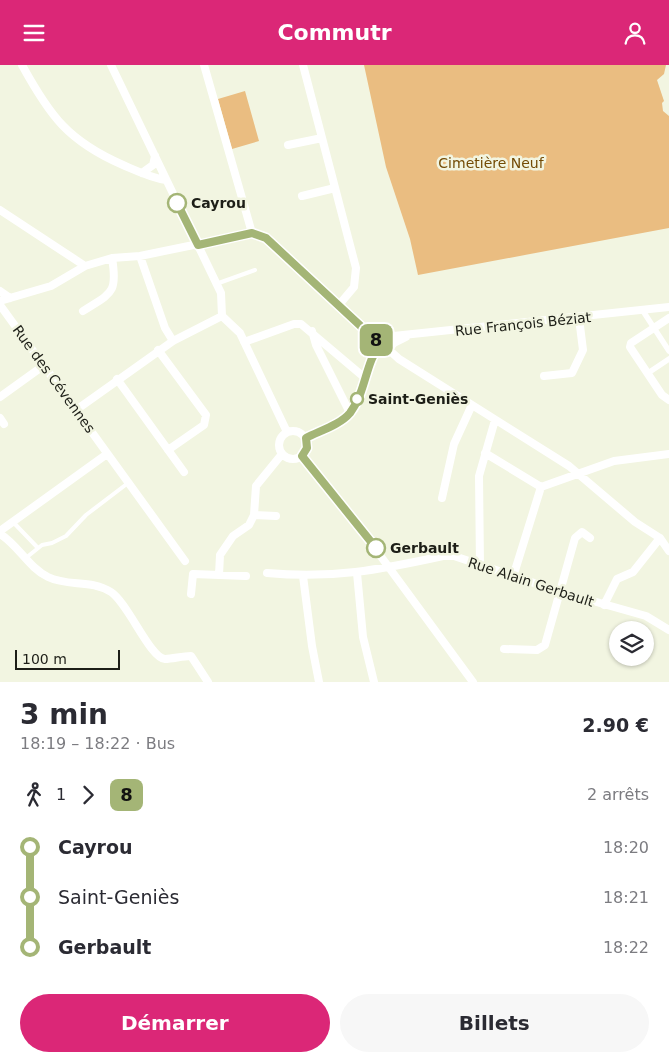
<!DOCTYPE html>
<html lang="fr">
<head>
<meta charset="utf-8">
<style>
  body { margin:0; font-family:"DejaVu Sans",sans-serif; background:#f7f7f7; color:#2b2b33; height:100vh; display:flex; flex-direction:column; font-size:19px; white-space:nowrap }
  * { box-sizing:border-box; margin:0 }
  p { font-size:16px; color:#7c7c81 }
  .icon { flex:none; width:28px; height:28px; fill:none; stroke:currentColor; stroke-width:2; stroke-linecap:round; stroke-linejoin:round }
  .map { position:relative; height:617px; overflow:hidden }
  .panel { display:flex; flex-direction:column; background:#fff; flex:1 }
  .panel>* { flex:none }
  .badge { padding:0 10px; border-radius:8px; font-size:18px; line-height:32px }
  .tools { position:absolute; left:609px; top:556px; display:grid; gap:10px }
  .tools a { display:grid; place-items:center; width:45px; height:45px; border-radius:50%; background:#fff; box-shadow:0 1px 4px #0004; font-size:25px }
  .scale { position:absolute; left:15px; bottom:12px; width:105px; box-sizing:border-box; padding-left:5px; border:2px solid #1d1e17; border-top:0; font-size:14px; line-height:18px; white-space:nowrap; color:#1d1e17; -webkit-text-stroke:4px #f2f5e1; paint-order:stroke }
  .map>.badge { position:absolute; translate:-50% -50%; box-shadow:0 0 0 2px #fff }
  .legs { display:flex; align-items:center; gap:8px; height:55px; padding:0 20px; font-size:16px }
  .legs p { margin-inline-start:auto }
  .overview { display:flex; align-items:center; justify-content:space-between; height:85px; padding:0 20px }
  h1 { font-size:28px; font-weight:700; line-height:38px }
  .cta { display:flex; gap:10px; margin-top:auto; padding:10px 20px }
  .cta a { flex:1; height:58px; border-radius:30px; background:#db2777; color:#fff; font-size:20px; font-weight:700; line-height:58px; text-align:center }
  .cta a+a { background:#f7f7f7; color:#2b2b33 }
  ul { padding:0 20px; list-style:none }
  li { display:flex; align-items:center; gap:18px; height:50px; font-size:19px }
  li i { display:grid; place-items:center; width:8px; height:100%; margin:0 6px; background:currentColor }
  li i::after { content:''; width:12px; height:12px; margin:-6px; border:4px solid; border-radius:50%; background:#fff }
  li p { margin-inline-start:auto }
  li:first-child i { background:linear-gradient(#0000 50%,currentColor 0) }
  li:last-child i { background:linear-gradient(currentColor 50%,#0000 0) }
  header { display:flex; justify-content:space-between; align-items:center; height:65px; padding:0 20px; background:#db2777; color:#fff; font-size:22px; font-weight:700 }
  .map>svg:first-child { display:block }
  .green { fill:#eabd81 }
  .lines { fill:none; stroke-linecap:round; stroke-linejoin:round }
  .service { stroke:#fff; stroke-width:4 }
  .pedestrian { stroke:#fff; stroke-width:5.5 }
  .minor { stroke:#fff; stroke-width:8 }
  .line-1-casing { stroke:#fff; stroke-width:11 }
  .line-1 { stroke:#a4b576; stroke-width:8 }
  .stop-1-dot { fill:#fff; stroke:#a4b576; stroke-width:2.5 }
  .labels { text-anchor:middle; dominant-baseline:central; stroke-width:5; stroke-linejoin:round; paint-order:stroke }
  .park-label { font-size:14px; fill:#734b05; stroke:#f2f5e1 }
  .stop-label { font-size:14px; font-weight:bold; fill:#1d1e17; stroke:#f2f5e1; text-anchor:start }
  .street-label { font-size:14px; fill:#1d1e17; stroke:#f2f5e1 }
</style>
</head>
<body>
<header><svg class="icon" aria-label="menu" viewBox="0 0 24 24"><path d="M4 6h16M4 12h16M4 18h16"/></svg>Commutr<svg class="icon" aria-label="person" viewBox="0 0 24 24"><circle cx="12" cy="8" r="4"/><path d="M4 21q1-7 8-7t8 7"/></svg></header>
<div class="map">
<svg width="669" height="617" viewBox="0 0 669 617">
  <rect width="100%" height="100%" fill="#f2f5e1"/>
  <!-- green -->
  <path class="green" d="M364,0H666L664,9L657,15L664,36L662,38L663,46L669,51V163L418,210L410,174L386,102Z
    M245,26L259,76L232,84L218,34Z"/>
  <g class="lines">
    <!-- service -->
    <path class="service" d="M216,219L255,205
      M13,457L38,483
      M27,492L42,480L52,478L66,471L86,450L128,418"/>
    <!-- pedestrian -->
    <path class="pedestrian" d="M643,246L669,286
      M648,308L669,294"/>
    <!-- minor -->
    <path class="minor" d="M22,0C50,51 68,76 123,100C137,106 151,113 166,115
      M111,0L221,228L222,251L240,268L287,367
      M204,0L252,168
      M303,0L356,203L354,222L338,241
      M288,80L322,73
      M142,108L153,100L155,91
      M302,131L335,123
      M0,145L85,201L112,193L140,191L252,168
      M252,168L266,173L399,294L569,401L635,457L660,473L669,486
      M140,191L165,263L173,276
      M0,226L10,233
      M0,236L51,221L85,201
      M0,240L185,496
      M83,246C111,228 118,229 112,193
      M669,253L631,278L630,282L662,330L669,335
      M312,266L316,280L350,348
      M244,277L294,259H301L365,313
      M378,277L384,272L669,242
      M158,285L206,350L204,360L168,385
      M388,285L394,278L406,272
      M544,311L572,308L583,285L579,253
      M117,314L184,407
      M0,332L43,301
      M76,345L173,276L222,251
      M0,353L4,359
      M279 380a14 14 0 1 1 28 0a14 14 0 1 1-28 0Z
      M306,373C320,366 340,360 350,348C366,327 365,299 380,279
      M485,388L541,422
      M302,391L371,478L473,617
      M442,433L454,379L471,342
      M254,450L276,451
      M0,466L107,389
      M0,469C18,480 29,503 48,512C68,522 91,514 111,527C128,538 150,593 165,594C173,594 182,591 191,591L208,617
      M480,501L479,411L495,355
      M267,508C332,514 379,505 443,491H454L561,527L646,551L669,565
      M357,508L363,572L374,617
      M219,510L220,490L233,471L249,460L254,450L256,421L282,389
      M303,511L312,581L319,617
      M513,512L541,422L614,396L669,389
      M191,529L193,509L246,511
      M604,540L617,514L633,507L660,473
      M504,584L537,585L545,580L575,473L582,467L590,473"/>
  </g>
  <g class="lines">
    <!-- line-1 casing -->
    <g class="line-1-casing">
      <path id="line-1" d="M177,138L198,180L252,168L266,173L380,279C365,299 366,327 350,348C340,360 319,366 306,373L307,383L302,391L376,483"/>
    </g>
    <!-- line-1 -->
    <use href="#line-1" class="line-1"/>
  </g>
  <!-- markers -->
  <g class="stop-1-dot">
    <circle cx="177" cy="138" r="9"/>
    <circle cx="357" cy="334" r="6"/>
    <circle cx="376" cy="483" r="9"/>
  </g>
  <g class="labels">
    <!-- park labels -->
    <g class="park-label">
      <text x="491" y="98">Cimetière Neuf</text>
    </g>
    <!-- stop labels -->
    <g class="stop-label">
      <text x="191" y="138">Cayrou</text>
      <text x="368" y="334">Saint-Geniès</text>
      <text x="390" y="483">Gerbault</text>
    </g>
    <!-- street labels -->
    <g class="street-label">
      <text transform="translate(523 259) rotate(-6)">Rue François Béziat</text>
      <text transform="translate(54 314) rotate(54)">Rue des Cévennes</text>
      <text transform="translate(531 517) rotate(18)">Rue Alain Gerbault</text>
    </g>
  </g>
</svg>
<div class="tools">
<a><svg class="icon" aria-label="layers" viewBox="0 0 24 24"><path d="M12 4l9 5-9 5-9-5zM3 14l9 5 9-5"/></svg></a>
</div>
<div class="scale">100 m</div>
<b class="badge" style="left:376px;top:275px;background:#a4b576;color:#111">8</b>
</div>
<section class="panel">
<div class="overview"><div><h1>3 min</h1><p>18:19 – 18:22 · Bus</p></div><b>2.90 €</b></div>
<div class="legs"><svg class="icon" aria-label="walk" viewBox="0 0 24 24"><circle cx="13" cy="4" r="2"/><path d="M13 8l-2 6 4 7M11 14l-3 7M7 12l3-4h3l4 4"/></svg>1<svg class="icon" aria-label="forward" viewBox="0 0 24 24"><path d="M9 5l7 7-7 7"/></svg><b class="badge" style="background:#a4b576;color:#111">8</b><p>2 arrêts</p></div>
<ul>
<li><i style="color:#a4b576"></i><b>Cayrou</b><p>18:20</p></li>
<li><i style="color:#a4b576"></i><span>Saint-Geniès</span><p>18:21</p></li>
<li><i style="color:#a4b576"></i><b>Gerbault</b><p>18:22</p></li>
</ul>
<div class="cta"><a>Démarrer</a><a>Billets</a></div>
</section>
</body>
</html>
